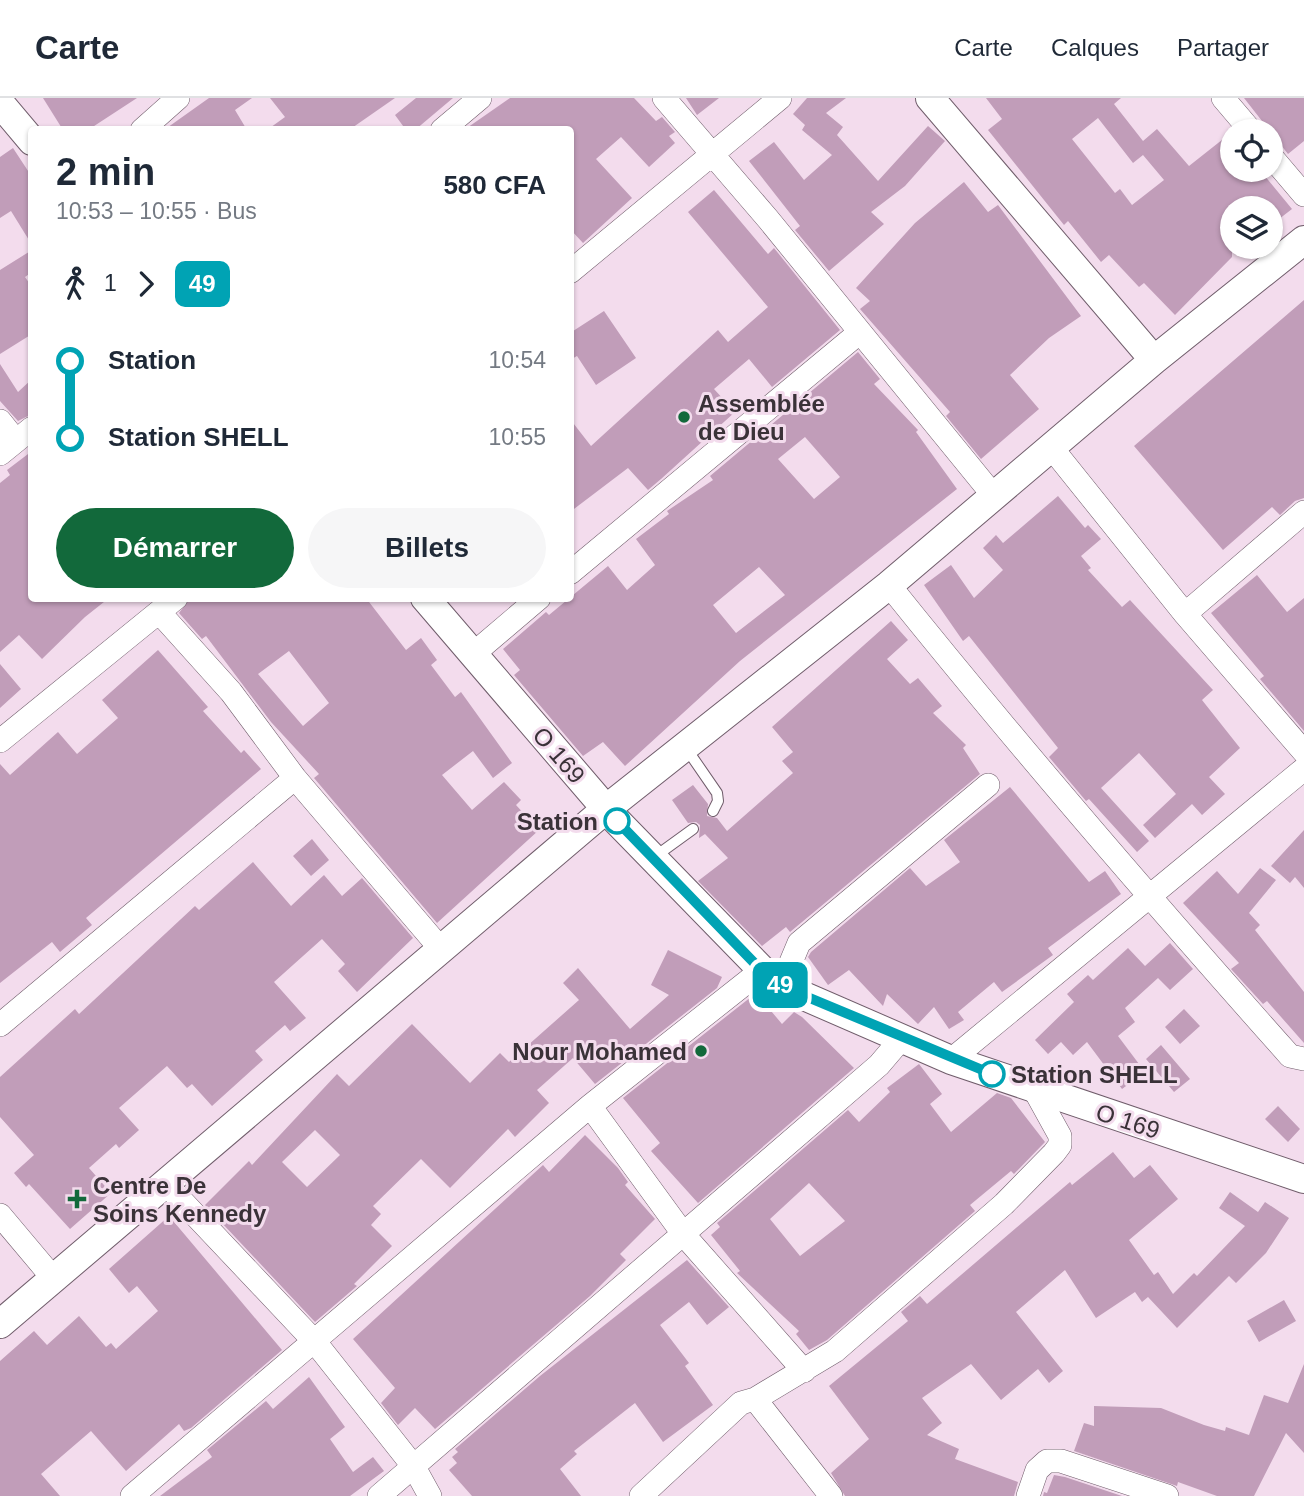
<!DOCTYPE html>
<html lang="fr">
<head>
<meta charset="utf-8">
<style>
  body { margin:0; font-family:Arial,sans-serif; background:#f6f6f7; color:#1f2937; height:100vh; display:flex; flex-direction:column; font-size:26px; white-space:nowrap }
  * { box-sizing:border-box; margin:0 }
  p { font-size:23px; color:#747a83 }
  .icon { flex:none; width:38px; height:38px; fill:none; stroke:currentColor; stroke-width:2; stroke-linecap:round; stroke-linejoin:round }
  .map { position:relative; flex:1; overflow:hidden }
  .panel { position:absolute; left:28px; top:28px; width:546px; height:476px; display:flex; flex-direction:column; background:#fff; border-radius:7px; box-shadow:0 2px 5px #0004 }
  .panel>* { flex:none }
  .badge { padding:0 14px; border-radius:10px; font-size:24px; line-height:46px }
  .buttons { position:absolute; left:1220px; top:21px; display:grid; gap:14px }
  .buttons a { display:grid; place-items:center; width:63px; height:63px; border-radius:50%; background:#fff; box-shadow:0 2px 5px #0004; font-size:35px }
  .map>.badge { position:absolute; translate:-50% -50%; box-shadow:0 0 0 4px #fff }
  .legs { display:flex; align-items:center; gap:10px; height:77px; padding:0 28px; font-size:23px }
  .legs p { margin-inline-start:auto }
  .summary { display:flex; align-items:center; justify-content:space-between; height:119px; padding:0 28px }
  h1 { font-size:38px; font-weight:800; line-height:52px }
  .cta { display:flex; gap:14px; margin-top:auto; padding:14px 28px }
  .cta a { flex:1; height:80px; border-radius:42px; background:#12693b; color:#fff; font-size:28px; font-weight:800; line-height:80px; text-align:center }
  .cta a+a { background:#f6f6f7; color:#1f2937 }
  ul { padding:0 28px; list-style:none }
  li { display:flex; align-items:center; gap:24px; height:77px; font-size:26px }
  li i { display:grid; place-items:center; width:10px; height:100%; margin:0 9px; background:currentColor }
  li i::after { content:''; width:18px; height:18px; margin:-9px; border:5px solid; border-radius:50%; background:#fff }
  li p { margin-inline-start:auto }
  li:first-child i { background:linear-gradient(#0000 50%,currentColor 0) }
  li:last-child i { background:linear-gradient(currentColor 50%,#0000 0) }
  header { display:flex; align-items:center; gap:42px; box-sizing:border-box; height:98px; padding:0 35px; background:#fff; border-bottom:2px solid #e0e1e3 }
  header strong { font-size:33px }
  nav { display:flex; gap:38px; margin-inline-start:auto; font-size:24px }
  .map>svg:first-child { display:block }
  .building { fill:#c19db9; fill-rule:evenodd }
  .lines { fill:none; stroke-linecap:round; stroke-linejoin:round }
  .service-casing { stroke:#705d6b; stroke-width:12 }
  .minor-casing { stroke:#705d6b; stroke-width:24 }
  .tertiary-casing { stroke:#705d6b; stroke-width:30 }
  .service { stroke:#fff; stroke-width:10 }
  .minor { stroke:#fff; stroke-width:23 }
  .tertiary { stroke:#fff; stroke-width:28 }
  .line-1-casing { stroke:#fff; stroke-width:16 }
  .line-1 { stroke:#00a3b4; stroke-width:10 }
  .poi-dot { fill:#12693b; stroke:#f3dced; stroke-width:2.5 }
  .stop-1-dot { fill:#fff; stroke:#00a3b4; stroke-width:3.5 }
  .labels { text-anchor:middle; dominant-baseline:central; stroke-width:6; stroke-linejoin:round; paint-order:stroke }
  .poi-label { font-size:24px; font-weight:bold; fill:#3a3238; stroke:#f3dced; text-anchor:start }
  .street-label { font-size:24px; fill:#3a3238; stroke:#f3dced }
  .stop-label { font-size:24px; font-weight:bold; fill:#3a3238; stroke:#f3dced; text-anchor:end }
</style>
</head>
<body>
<header>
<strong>Carte</strong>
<nav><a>Carte</a><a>Calques</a><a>Partager</a></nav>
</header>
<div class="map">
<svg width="1304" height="1398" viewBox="0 0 1304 1398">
  <rect width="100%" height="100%" fill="#f3dced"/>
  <!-- building -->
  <path class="building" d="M43,0H137L88,32H63Z
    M209,0H252L235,12L247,32H164Z
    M270,0H395L349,32H267L285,19Z
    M416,0H453L415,32H406L395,17Z
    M510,0H634L656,23L662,19L675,34L669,38L675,45L649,69L621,39L596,61L632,100L583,145L570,131V32H464Z
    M686,0H719L697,17Z
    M807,0H846L826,15L843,29L837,37L878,83L928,28L945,43L905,88L871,114L884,126L829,173L795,132L800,128L749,63L774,44L804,82L832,57L802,32L805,27L793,16Z
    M986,0H1121L1114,6L1143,43L1157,31L1189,68L1232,34V72H1260L1292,111L1270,128V110H1232V159L1175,217L1144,185L1139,189L1109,157L1101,164L1068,123L1064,127L988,32L1002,21ZM1098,20L1133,65L1143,57L1164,82L1132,107L1120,91L1115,95L1072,41Z
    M1244,0H1304V43L1288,56Z
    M13,50L32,79V147L11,113L0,120V59Z
    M964,84L988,114L998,107L1081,218L1049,240L1010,277L1039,311L981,361L946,318L950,314L860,211L870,203L856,190L915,125Z
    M714,92L768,156L774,150L840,232L772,289L749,261L714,291L735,314L661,381L648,392L628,370L570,414V321L591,348L718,232L728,244L768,209L688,114Z
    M32,152V174L25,179L32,189V236L0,256V172Z
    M1304,202V400L1295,403L1280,417L1272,409L1223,452L1134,348Z
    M604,213L636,260L596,287L577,258L570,262V235Z
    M858,254L880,281L874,286L918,332L916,334L957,391L740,563L625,668L603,644L583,658L514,577L520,572L503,551L546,514L549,517L608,468L627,492L655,467L636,441L669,416L667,413L713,382L710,378ZM805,339L840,379L814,401L778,361ZM759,469L785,497L736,535L713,507Z
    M0,266L18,294L32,281V316L18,323L0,303Z
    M32,353V500H109L85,519L42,561L19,537L0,554V385L10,377L7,372Z
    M1058,398L1085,430L1088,427L1101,441L1081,458L1091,470L1088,472L1122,509L1130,502L1213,592L1202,602L1240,650L1209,679L1225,696L1202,717L1192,706L1155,740L1143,727L1176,696L1139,655L1101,690L1149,743L1137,754L1089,701L1086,703L1049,659L1058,650L969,538L963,543L924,487L951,467L974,500L1003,472L983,450L996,437L1003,445Z
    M1257,477L1287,514L1304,500V633L1260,581L1264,578L1211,515Z
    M190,500H366L406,552L421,540L437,562L431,567L455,599L461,594L512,665L493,680L473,653L442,677L472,712L504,684L521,702L516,707L539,732L437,825L314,680L319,676L271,624L206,538L202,541L179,515ZM289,553L329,605L303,628L258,576Z
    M891,523L908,542L887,561L910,586L918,580L942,608L933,615L966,647L963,650L980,676L790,834L786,829L762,848L698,783L728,760L705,736L699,740L700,727L696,724L688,725L672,702L693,687L708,706L707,718L717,720L727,733L793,675L782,663L793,654L772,629Z
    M158,552L208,609L203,613L241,655L244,652L261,671L86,820L92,827L60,854L52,844L0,885V666L10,677L58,634L77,656L118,620L102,602Z
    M0,566L21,591L0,610Z
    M1010,689L1089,784L1105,773L1121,796L1048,850L1053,857L1002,894L994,884L958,914L964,922L949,931L934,909L918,926L887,896L883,908L849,872L828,887L808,859L811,854L910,770L926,788L960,764L944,742Z
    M1304,732V790L1295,779L1290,785L1271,768Z
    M312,741L329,762L311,778L293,758Z
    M253,764L291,808L324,777L342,798L362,780L413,840L357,894L338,873L345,866L322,841L274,884L306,920L290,933L285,927L255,953L263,962L212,1008L192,986L187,990L167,968L119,1010L139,1032L119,1050L116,1046L89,1070L111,1095L70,1131L29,1086L26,1089L14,1075L34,1057L0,1019V979L75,911L79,916L195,808L199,812Z
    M1260,770L1276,782L1249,815L1260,827L1255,832L1304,894V945L1267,903L1263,906L1231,871L1239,865L1183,805L1217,773L1238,796Z
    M1170,845L1193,871L1170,892L1158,880L1125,910L1135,924L1118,938L1145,974L1122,991L1087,944L1073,957L1061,944L1048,956L1035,942L1074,904L1067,896L1088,877L1093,882L1128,850L1145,868Z
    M668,852L722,879L717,890L595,986L573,960L537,992L549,1005L515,1039L508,1031L450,1090L421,1061L373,1108L381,1116L371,1127L392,1148L354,1186L357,1188L315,1224L205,1107L249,1063L252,1067L337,976L349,988L412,926L470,985L500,955L509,964L579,902L563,885L578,870L630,931L669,897L651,887ZM315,1032L340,1057L307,1089L282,1064Z
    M756,895L782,926L794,914L802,919L854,970L698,1105L651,1053L660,1045L623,1000Z
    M1184,911L1200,928L1180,946L1165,929Z
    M1161,947L1190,981L1174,994L1146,961Z
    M919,966L942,996L930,1006L951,1034L997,995L1011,1000L1045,1044L1014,1076L1011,1073L970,1107L975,1113L827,1242L809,1252L796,1236L799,1233L737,1175L740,1173L711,1137L720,1129L717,1125L848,1012L859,1024L890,994L887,990ZM809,1085L845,1123L800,1158L770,1121Z
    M1278,1008L1300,1031L1288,1044L1265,1021Z
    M585,1037L618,1070L628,1084L625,1087L655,1121L620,1156L626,1162L590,1198L435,1331L415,1310L398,1327L381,1305L395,1290L353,1241L543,1067L549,1074Z
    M1113,1054L1134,1080L1150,1067L1178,1101L1129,1142L1154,1177L1158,1174L1173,1196L1194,1175L1197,1178L1245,1128L1219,1110L1230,1094L1258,1114L1265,1104L1289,1120L1266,1155L1236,1185L1229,1178L1177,1230L1148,1199L1142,1204L1135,1194L1096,1220L1065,1172L1016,1214L1063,1273L1049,1285L1038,1271L1001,1302L971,1266L922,1300L942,1325L927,1337L959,1351L955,1361L1018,1384L1014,1398H845L831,1375L869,1341L829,1288L908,1223L901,1214L920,1198L927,1206L1070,1084L1072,1087Z
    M169,1118L282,1252L191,1330L184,1333L179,1326L126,1373L91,1333L41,1376L60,1398H0V1263L34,1233L47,1247L79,1218L106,1249L111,1245L116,1251L158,1213L137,1188L129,1195L109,1171Z
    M687,1162L729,1209L707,1227L689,1204L660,1227L689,1265L685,1268L713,1307L663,1344L635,1305L574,1353L577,1356L560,1371L581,1398H472L449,1372L457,1365L452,1359L458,1354L455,1351L540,1278Z
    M1284,1202L1296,1223L1259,1244L1247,1223Z
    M1304,1266V1355L1286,1335L1254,1398H1217L1178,1384L1177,1388L1074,1353L1084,1325L1094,1328V1308L1161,1310L1204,1327L1225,1333L1226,1329L1249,1337L1264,1297L1288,1305Z
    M309,1279L345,1329L330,1341L353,1374L373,1359L384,1373L350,1398H160L212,1359L207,1352L266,1303L273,1311Z
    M1054,1377L1065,1379L1122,1398H1043L1044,1394L1047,1395Z"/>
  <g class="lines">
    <!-- service casing -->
    <g class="service-casing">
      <path id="service" d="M686,650L717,695L718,703L713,713
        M653,760L693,731"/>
    </g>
    <!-- minor casing -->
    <g class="minor-casing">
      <path id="minor" d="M664,0L768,121L993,397
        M1223,0L1251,33
        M142,32L178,0
        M442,32L480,0
        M1270,57L1304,97
        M570,174L780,0
        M0,323L16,343
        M1051,349L1185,516L1304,654
        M0,356L32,330
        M570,475L860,234
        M889,487C1018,648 1153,804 1290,958L1304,961
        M159,514L231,594L295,680L440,850
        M1185,516L1304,414
        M472,557L539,500
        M0,643L176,500
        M781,888L799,845L988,687
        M0,927L295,680
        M951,962L1304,671
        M590,1008L684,1137L804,1273
        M164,1084L315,1244L414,1369L430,1398
        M0,1117L53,1180
        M755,1301L831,1398
        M132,1398L590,1008L762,872
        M379,1398L879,967L902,940
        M641,1398L741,1305L755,1301L835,1253L1004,1106L1054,1055L1060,1047V1038L1034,991
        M1028,1398L1037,1372L1047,1363H1061L1167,1398"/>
    </g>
    <!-- tertiary casing -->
    <g class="tertiary-casing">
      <path id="tertiary" d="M930,0L1154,262
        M0,5L32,43
        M425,500L612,718L762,872L781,888L951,962L1304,1081
        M0,1226L606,711L889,487L1154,262L1304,142"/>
    </g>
    <!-- service -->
    <use href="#service" class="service"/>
    <!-- minor -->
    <use href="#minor" class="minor"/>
    <!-- tertiary -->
    <use href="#tertiary" class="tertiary"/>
  </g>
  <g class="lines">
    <!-- line-1 casing -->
    <g class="line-1-casing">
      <path id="line-1" d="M617,723L762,873L781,888L992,976"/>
    </g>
    <!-- line-1 -->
    <use href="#line-1" class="line-1"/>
  </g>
  <!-- markers -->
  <g class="poi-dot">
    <circle cx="684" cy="319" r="7"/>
    <circle cx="701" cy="953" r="7"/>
    <path d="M73.5 1090.5h7v7h7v7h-7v7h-7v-7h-7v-7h7z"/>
  </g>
  <g class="stop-1-dot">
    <circle cx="617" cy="723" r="12"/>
    <circle cx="992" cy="976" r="12"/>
  </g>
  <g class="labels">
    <!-- poi labels -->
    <g class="poi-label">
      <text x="698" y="305">Assemblée<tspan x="698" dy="28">de Dieu</tspan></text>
      <text x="687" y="953" text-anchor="end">Nour Mohamed</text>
      <text x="93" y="1087">Centre De<tspan x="93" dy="28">Soins Kennedy</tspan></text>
    </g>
    <!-- street labels -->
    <g class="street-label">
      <text transform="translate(559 657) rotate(49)">O 169</text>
      <text transform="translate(1128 1023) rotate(18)">O 169</text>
    </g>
    <!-- stop labels -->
    <g class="stop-label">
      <text x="598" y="723">Station</text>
      <text x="1011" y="976" text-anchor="start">Station SHELL</text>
    </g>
  </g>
</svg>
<div class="buttons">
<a><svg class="icon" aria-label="locate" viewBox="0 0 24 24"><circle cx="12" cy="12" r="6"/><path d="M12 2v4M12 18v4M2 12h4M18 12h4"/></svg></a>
<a><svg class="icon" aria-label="layers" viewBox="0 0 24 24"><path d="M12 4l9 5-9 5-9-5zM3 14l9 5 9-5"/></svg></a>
</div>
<b class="badge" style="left:780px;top:887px;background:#00a3b4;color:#fff">49</b>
<section class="panel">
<div class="summary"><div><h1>2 min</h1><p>10:53 – 10:55 · Bus</p></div><b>580 CFA</b></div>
<div class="legs"><svg class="icon" aria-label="walk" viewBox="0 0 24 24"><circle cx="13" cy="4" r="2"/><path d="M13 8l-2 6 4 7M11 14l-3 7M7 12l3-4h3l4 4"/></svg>1<svg class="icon" aria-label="forward" viewBox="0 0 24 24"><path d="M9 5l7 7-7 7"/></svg><b class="badge" style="background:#00a3b4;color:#fff">49</b></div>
<ul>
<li><i style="color:#00a3b4"></i><b>Station</b><p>10:54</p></li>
<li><i style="color:#00a3b4"></i><b>Station SHELL</b><p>10:55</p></li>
</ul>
<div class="cta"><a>Démarrer</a><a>Billets</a></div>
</section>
</div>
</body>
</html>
